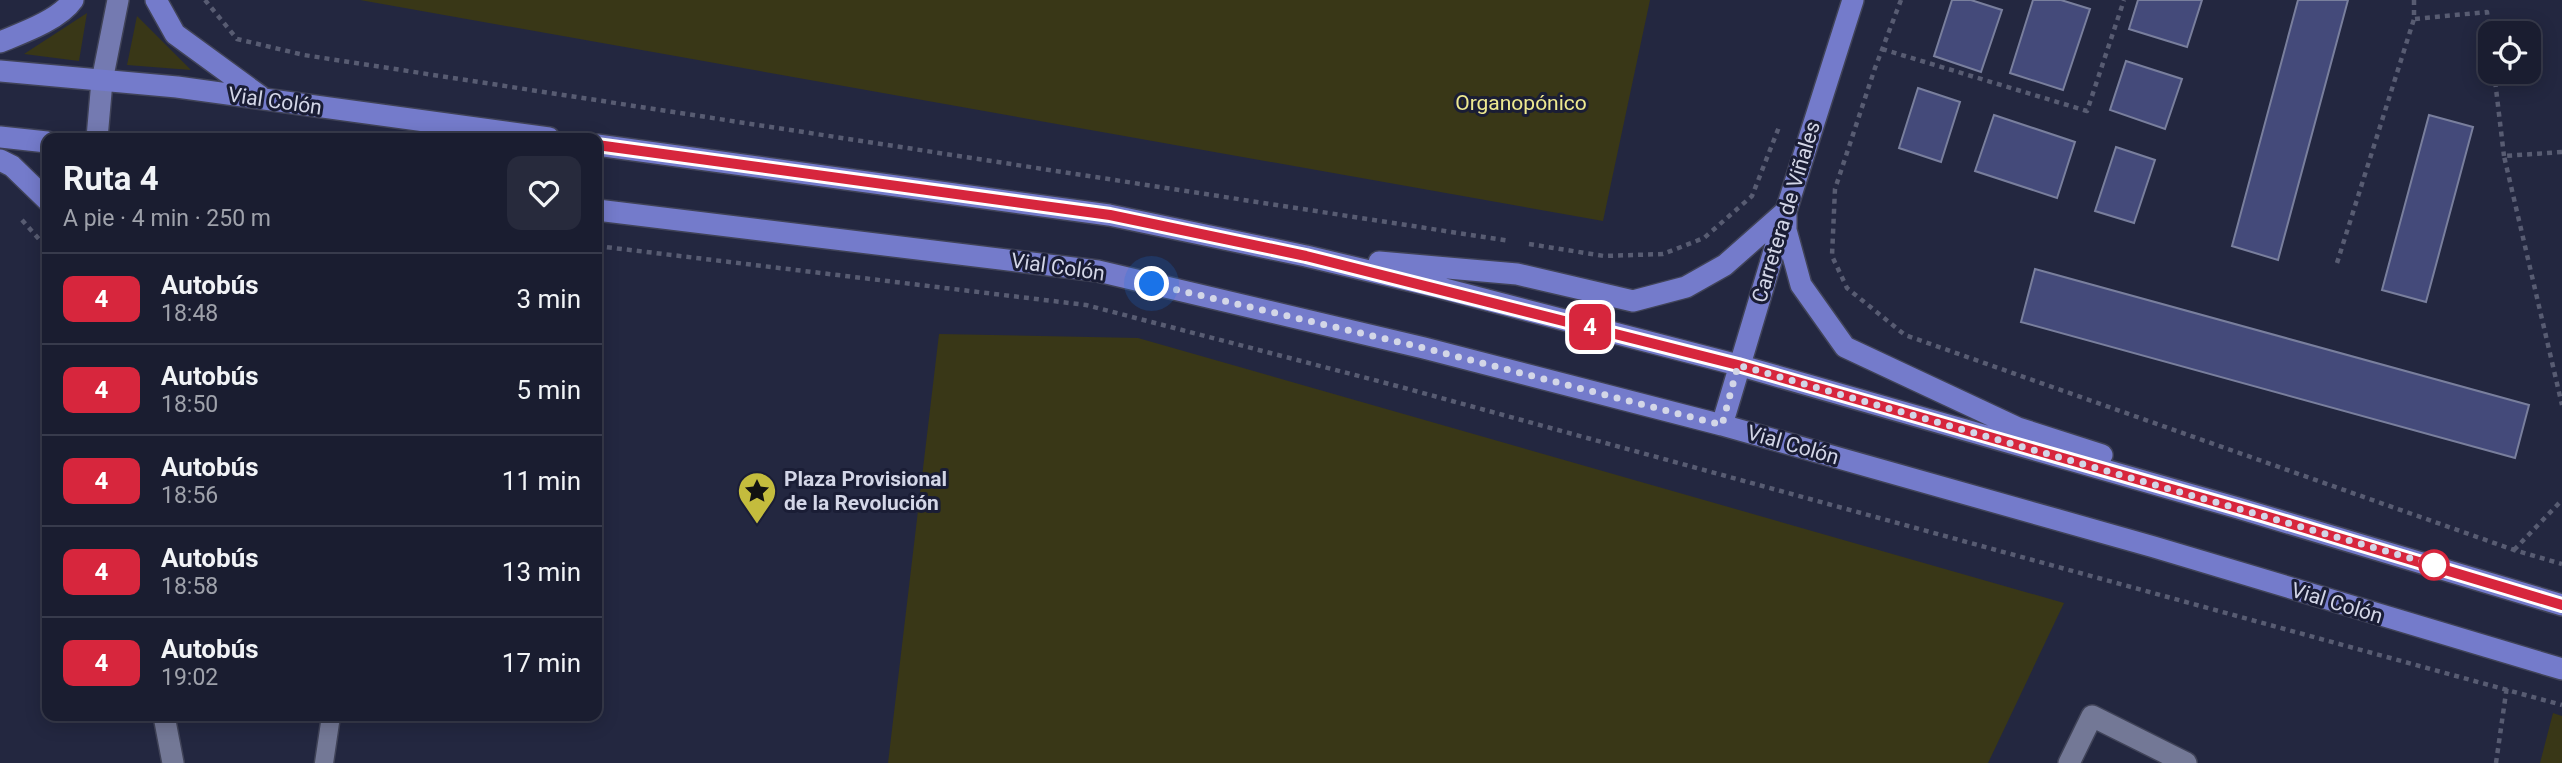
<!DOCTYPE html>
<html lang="es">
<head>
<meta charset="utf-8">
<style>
  body { margin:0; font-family:Roboto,sans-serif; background:#272a3c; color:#f1f3f6; height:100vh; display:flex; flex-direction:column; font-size:26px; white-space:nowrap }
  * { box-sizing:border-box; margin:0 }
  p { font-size:23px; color:#9fa2ab }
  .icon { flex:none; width:38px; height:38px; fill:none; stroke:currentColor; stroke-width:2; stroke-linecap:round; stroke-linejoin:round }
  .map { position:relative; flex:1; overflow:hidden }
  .details { position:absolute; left:42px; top:133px; width:560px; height:588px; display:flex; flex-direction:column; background:#1a1d30; border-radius:14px; box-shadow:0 4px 18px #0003,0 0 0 2px #383b4c }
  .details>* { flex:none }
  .badge { padding:0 14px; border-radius:10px; font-size:24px; line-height:46px }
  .controls { position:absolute; left:2478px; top:21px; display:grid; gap:14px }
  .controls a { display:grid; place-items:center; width:63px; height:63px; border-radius:14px; background:#1a1d30; box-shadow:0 4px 18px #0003,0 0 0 2px #383b4c; font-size:35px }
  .you { position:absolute; width:35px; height:35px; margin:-18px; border:5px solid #fff; border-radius:50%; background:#1a73e8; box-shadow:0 0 0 10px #1a73e833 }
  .map>.badge { position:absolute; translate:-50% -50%; box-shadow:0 0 0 4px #fff }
  .round { display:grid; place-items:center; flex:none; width:74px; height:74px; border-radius:14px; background:#272a3c }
  .summary { display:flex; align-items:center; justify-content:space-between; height:119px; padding:0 21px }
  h1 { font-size:33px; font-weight:700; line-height:52px }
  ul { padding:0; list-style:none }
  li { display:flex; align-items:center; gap:21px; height:91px; padding:0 21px; border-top:2px solid #383b4c }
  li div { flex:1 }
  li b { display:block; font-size:26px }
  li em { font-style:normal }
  li .badge { min-width:77px; font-weight:700; text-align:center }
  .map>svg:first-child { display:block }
  .green { fill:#393717 }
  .building { fill:#444a7a; stroke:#797f9d; stroke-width:2 }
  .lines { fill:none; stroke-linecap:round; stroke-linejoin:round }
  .service-casing { stroke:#404358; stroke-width:21 }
  .minor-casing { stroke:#404358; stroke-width:24 }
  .tertiary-casing { stroke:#404358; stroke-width:24 }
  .secondary-casing { stroke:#404358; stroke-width:24 }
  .primary-casing { stroke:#404358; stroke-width:24 }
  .path { stroke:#585c72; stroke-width:4.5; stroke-dasharray:5 5; stroke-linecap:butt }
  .service { stroke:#737896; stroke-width:18 }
  .minor { stroke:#737896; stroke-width:21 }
  .tertiary { stroke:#737896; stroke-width:21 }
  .secondary { stroke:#747ab1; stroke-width:21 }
  .primary { stroke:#747bcb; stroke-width:21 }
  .line-casing { stroke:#fff; stroke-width:16 }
  .line { stroke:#d7263d; stroke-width:10 }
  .walk { stroke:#d3d6e7; stroke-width:7; stroke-dasharray:0 12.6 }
  .stop-dot { fill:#fff; stroke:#d7263d; stroke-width:3.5 }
  .labels { text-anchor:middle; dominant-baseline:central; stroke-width:6; stroke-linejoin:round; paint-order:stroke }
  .street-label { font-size:21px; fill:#d3d6e7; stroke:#1a1d35 }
  .park-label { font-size:21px; fill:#eee990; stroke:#1a1d35 }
  .poi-label { font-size:21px; font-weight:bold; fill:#d3d6e7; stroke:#1a1d35; text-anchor:start }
</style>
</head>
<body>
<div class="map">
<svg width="2562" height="763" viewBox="0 0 2562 763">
  <rect width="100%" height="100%" fill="#232740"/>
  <!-- green -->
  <path class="green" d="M360,0H1650L1603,221Z
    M87,13L79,61L24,54Z
    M137,16L191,70L127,65Z
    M939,334L1138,338L2064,603L1988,763H888Z
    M2553,713L2562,716V763H2540Z"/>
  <!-- building -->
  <path class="building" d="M1952,0H1971L2002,10L1981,72L1934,56Z
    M2033,0H2061L2090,9L2063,90L2010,73Z
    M2138,0H2202L2187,47L2129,29Z
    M2298,0H2348L2278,260L2232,246Z
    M2126,61L2182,79L2165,129L2110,110Z
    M1918,88L1960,102L1941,162L1899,148Z
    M1994,115L2075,142L2057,198L1975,171Z
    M2429,115L2473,127L2426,302L2382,290Z
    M2116,147L2155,160L2134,223L2095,211Z
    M2035,269L2529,405L2515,458L2021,322Z"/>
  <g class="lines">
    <!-- service casing -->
    <g class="service-casing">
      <path id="service" d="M324,763L331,716"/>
    </g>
    <!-- minor casing -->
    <g class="minor-casing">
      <path id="minor" d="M2069,763L2092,716L2186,763"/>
    </g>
    <!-- tertiary casing -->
    <g class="tertiary-casing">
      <path id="tertiary" d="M164,716L173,763"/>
    </g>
    <!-- secondary casing -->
    <g class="secondary-casing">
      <path id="secondary" d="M97,138L102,81L118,0"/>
    </g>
    <!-- primary casing -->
    <g class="primary-casing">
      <path id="primary" d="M156,0L175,34L260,96
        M0,42C22,33 59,20 73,0
        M0,71L177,87L549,138
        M0,137L47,142
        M597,145L1109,215L1306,256L1437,287L1738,365L2238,508L2562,605
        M0,160L12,166L47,200
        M597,210L1098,271L1424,348L1722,425L2154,547L2562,669
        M1786,211V230L1801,285L1845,347L2018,428L2102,455
        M1379,262L1517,274L1633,301L1686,287L1725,265L1786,211
        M1722,425L1786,211L1853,0"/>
    </g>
    <!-- path -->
    <path class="path" d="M205,0L237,39L304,55L1510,241
      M1901,0L1875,68L1835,189L1832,256L1847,288L1905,335L2514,550L2562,564
      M2414,0V19L2487,12L2490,37
      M1882,49L2087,111L2124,0
      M2494,72L2504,156
      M2562,152L2504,156L2562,405
      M22,220L47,248
      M1529,244L1604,256L1663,254L1704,238L1752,196L1779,127
      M597,246L1086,305L1401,387L2562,705
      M2337,263L2414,19
      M2514,550L2562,500
      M2496,763L2507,686"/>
    <!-- service -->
    <use href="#service" class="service"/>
    <!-- minor -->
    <use href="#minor" class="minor"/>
    <!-- tertiary -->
    <use href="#tertiary" class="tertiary"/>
    <!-- secondary -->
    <use href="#secondary" class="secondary"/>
    <!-- primary -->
    <use href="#primary" class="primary"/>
  </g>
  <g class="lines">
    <!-- line casing -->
    <g class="line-casing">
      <path id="line" d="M597,145L1110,215L1306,256L1738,365L2262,515L2562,605"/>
    </g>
    <!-- line -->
    <use href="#line" class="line"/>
    <!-- walk -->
    <path class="walk" d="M1152,284L1424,348L1722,425L1738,365L2434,565"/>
  </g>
  <!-- icons -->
  <defs>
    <g id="sight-pin" transform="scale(2.0125)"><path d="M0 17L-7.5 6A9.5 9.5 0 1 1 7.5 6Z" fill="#c4bc3d" stroke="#1a1d35"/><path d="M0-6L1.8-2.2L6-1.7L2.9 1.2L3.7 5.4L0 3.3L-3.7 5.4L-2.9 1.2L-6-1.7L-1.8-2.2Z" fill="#111"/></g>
  </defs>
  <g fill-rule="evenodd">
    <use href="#sight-pin" x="757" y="491"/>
  </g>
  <!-- markers -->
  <circle class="stop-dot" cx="2434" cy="565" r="14"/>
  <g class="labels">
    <!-- street labels -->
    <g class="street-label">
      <text transform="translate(275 101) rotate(8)">Vial Colón</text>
      <text transform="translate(1786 212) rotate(-73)">Carretera de Viñales</text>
      <text transform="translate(1058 267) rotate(8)">Vial Colón</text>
      <text transform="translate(1793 445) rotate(16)">Vial Colón</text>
      <text transform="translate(2337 603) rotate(17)">Vial Colón</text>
    </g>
    <!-- park labels -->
    <g class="park-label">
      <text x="1521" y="103">Organopónico</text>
    </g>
    <!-- poi labels -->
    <g class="poi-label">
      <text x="784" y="479">Plaza Provisional<tspan x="784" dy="24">de la Revolución</tspan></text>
    </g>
  </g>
</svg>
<div class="controls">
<a><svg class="icon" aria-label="locate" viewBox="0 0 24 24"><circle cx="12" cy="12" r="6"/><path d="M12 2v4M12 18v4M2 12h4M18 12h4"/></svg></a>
</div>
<div class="you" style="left:1152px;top:284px"></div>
<b class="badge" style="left:1590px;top:327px;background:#d7263d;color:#fff">4</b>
<section class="details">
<div class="summary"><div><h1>Ruta 4</h1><p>A pie · 4 min · 250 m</p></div><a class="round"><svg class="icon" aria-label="heart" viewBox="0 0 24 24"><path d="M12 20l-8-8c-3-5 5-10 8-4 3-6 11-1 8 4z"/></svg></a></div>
<ul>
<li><span class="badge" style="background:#d7263d;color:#fff">4</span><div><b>Autobús</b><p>18:48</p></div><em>3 min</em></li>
<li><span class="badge" style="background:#d7263d;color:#fff">4</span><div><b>Autobús</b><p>18:50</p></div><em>5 min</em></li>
<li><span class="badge" style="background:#d7263d;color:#fff">4</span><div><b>Autobús</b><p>18:56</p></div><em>11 min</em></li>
<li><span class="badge" style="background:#d7263d;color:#fff">4</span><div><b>Autobús</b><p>18:58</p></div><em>13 min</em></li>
<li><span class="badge" style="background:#d7263d;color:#fff">4</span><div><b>Autobús</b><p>19:02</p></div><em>17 min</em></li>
</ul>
</section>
</div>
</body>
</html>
